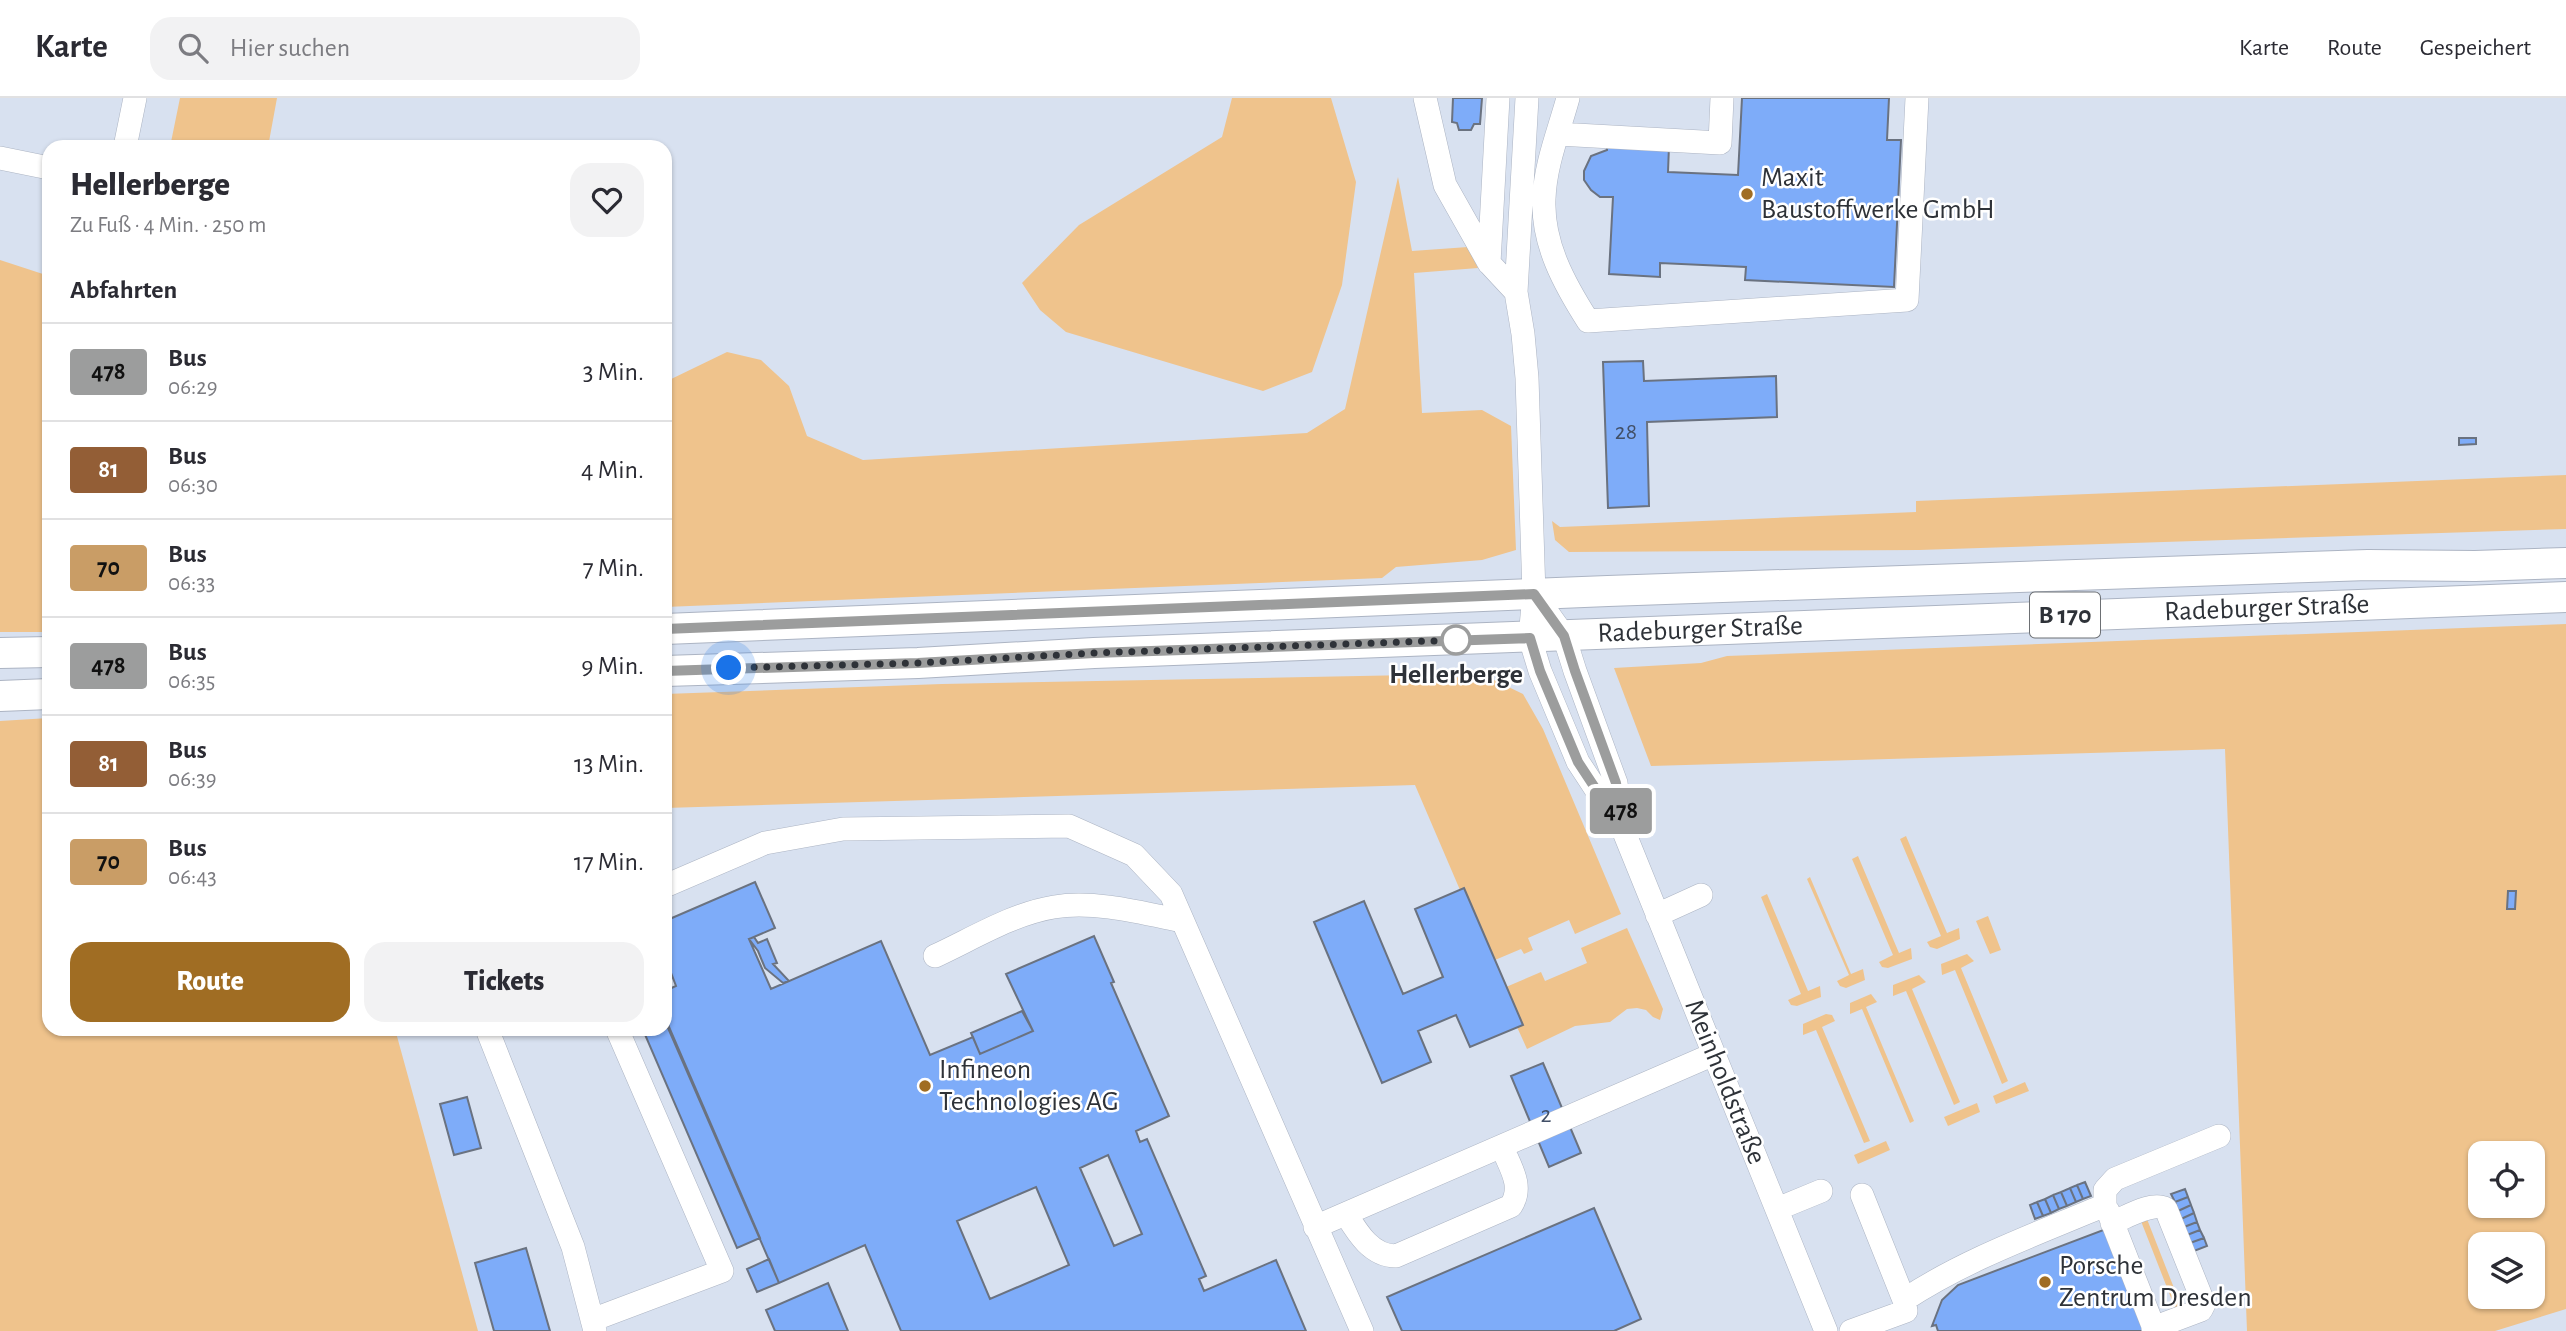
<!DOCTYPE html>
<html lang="de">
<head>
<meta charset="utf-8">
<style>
  body { margin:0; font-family:"Alegreya Sans",sans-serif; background:#f2f2f3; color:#2b2b33; height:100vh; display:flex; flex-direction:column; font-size:26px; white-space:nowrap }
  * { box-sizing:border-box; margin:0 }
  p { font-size:23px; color:#7c7c81 }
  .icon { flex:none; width:38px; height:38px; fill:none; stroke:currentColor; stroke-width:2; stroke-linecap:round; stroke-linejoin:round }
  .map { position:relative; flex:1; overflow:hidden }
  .panel { position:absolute; left:42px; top:42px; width:630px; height:896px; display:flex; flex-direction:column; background:#fff; border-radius:21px; box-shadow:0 2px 5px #0004 }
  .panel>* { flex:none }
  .badge { padding:0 14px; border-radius:5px; font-size:24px; line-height:46px }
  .fabs { position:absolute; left:2468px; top:1043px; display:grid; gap:14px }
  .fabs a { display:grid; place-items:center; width:77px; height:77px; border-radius:14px; background:#fff; box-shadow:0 2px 5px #0004; font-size:35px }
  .you { position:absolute; width:35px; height:35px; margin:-18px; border:5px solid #fff; border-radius:50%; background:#1a73e8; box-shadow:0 0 0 10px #1a73e833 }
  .map>.badge { position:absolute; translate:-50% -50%; box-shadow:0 0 0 4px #fff }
  h2 { padding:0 28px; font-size:26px; line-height:63px }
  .round { display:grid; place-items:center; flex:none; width:74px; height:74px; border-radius:21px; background:#f2f2f3 }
  .summary { display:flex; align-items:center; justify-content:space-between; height:119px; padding:0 28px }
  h1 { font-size:33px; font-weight:800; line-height:52px }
  .button { display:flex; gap:14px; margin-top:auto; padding:14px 28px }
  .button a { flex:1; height:80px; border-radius:21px; background:#a06d23; color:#fff; font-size:28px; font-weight:800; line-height:80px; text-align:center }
  .button a+a { background:#f2f2f3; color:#2b2b33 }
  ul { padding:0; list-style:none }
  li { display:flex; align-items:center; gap:21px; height:98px; padding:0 28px; border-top:2px solid #e1e1e2 }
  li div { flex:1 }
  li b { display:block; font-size:26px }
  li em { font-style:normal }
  li .badge { min-width:77px; font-weight:700; text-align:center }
  header { display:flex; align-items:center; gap:42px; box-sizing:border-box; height:98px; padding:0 35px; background:#fff; border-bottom:2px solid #e1e1e2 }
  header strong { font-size:33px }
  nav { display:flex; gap:38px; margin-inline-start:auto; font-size:24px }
  .search { width:490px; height:63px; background:#f2f2f3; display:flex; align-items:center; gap:18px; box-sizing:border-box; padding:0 24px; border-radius:21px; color:#7c7c81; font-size:26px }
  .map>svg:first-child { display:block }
  .green { fill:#efc38c; fill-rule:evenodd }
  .building { fill:#7eacf9; stroke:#6a7280; stroke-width:2; fill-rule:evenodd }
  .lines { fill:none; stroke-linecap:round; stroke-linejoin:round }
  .minor-casing { stroke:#acb4c3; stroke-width:24 }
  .major-casing { stroke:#acb4c3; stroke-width:32 }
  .minor { stroke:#fff; stroke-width:23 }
  .major { stroke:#fff; stroke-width:30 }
  .line-casing { stroke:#fff; stroke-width:16 }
  .line { stroke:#9c9d9d; stroke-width:10 }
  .walk { stroke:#2e3238; stroke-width:7; stroke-dasharray:0 12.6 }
  .poi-dot { fill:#a06d23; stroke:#fff; stroke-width:2.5 }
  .stop-dot { fill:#fff; stroke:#9c9d9d; stroke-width:3.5 }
  .labels { text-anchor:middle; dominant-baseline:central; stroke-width:5; stroke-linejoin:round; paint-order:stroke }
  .number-label { font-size:24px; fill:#425068 }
  .shield { fill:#fff; stroke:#6d7074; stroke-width:2 }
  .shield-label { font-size:26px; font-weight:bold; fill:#2e3238 }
  .poi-label { font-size:28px; fill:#2e3238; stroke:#fff; text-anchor:start }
  .street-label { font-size:28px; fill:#2e3238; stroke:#fff }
  .stop-label { font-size:28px; font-weight:bold; fill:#2e3238; stroke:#fff }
</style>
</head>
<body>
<header>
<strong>Karte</strong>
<div class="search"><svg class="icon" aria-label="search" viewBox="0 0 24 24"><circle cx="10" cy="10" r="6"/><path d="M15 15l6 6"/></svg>Hier suchen</div>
<nav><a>Karte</a><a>Route</a><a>Gespeichert</a></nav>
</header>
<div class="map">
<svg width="2566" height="1233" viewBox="0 0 2566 1233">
  <rect width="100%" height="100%" fill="#d8e1f0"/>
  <!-- green -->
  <path class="green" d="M180,0H277L268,49H170Z
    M1232,0H1331L1356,84L1342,187L1312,274L1263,293L1066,234L1040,212L1022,185L1079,127L1222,39Z
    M1398,79L1412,153L1468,149L1478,170L1414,175L1422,315L1482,312L1511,328L1516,452L1482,462L1396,469L1382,480L665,509V284L727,254L761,262L789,288L807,338L863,362L1307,335L1345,311Z
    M0,162L49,178V534H0Z
    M2566,377V431L1919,452L1569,454L1555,442L1552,423L1560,429L1916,414V403Z
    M2566,526V1211L2495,1233H2247L2225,651L1651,668L1614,570L1701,565L1727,558ZM2480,1055H2532V1108H2480ZM2480,1146H2532V1199H2480Z
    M1411,577L1492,581L1523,596L1543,631L1621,816L1575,836L1569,822L1528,840L1533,852L1524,856L1521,851L1495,862L1464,790L1460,792L1415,687L665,710V596L942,586Z
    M49,620V931H395L478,1233H0V623Z
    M1906,738L1947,835L1959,830L1960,841L1937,851L1930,849L1927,844L1941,838L1900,741Z
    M1858,758L1899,855L1911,850L1912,861L1888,870L1882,869L1879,864L1893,857L1852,761Z
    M1810,779L1851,876L1863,871L1865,882L1846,890L1840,888L1837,883L1849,877L1807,781Z
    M1767,796L1808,893L1820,888L1821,899L1797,908L1791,907L1788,902L1801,896L1761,799Z
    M1988,818L2001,852L1990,856L1976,823Z
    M1627,830L1663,911L1660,922L1653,919L1646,912L1637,910L1627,911L1610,924L1575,928L1527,951L1517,929L1506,889L1541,874L1545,883L1587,865L1581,850Z
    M1967,856L1974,863L1961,870L2008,983L2002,986L1955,872L1942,877L1941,866Z
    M1919,877L1926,884L1912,891L1960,1004L1954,1007L1906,893L1893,898V887Z
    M1871,896L1877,904L1866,909L1914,1023L1910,1025L1862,911L1850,916V905Z
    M1826,916L1832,917L1835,923L1822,929L1870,1043L1864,1045L1816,932L1803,937V926Z
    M2025,984L2029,993L1996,1006L1993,998Z
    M1977,1005L1980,1014L1948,1028L1944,1019Z
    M1886,1043L1890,1052L1858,1066L1854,1057Z
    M2145,1116L2183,1213L2177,1215L2139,1118Z"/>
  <!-- building -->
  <path class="building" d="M1453,0H1482L1480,26H1474L1471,32H1459L1457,25L1452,24Z
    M1742,0H1889L1887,42H1901L1894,189L1745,182L1746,169L1660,165V179L1609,176L1613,99H1600L1591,92L1584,82V73L1591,58L1607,52V45L1669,48L1668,74L1738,77Z
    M1643,263L1644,283L1776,278L1777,319L1647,324L1649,408L1608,410L1603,264Z
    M2459,340H2476V346L2459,347Z
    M755,784L775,830L749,841L771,891L881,843L930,957L973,939L980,956L1033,933L1006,876L1094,838L1114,884L1111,885L1169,1018L1136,1033L1140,1044L1147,1041L1206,1178L1199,1181L1204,1193L1276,1162L1306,1233H901L865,1147L779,1185L665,923V893L676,888L671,875L665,878V823ZM1108,1057L1142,1136L1114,1148L1080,1070ZM1036,1089L1069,1167L990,1201L957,1123Z
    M1464,790L1523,927L1470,949L1456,917L1418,933L1431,964L1382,985L1314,824L1364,803L1403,896L1443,879L1415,811Z
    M2508,793H2516L2515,811H2507Z
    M754,839L758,845L767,841L777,865L773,866L789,883L783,885L765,870L758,853L749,841Z
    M1022,913L1033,933L980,956L971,935Z
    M666,922L760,1140L737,1150L643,932L665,931Z
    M1543,965L1581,1055L1549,1069L1511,978Z
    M467,999L481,1050L454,1057L440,1006Z
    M2085,1084L2091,1098L2083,1101L2077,1087Z
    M2077,1087L2083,1101L2076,1104L2070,1090Z
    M2070,1090L2076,1104L2067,1108L2061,1094Z
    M2185,1091L2188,1099L2175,1104L2171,1096Z
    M2061,1094L2067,1108L2059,1111L2053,1097Z
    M2053,1097L2059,1111L2051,1115L2045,1101Z
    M2188,1099L2191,1107L2178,1113L2175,1104Z
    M2045,1101L2051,1115L2043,1118L2037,1104Z
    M2037,1104L2043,1118L2035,1121L2030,1107Z
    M2191,1107L2194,1115L2181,1121L2178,1113Z
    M1594,1110L1641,1221L1614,1233H1402L1387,1199Z
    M2194,1115L2197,1124L2184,1129L2181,1121Z
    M2197,1124L2200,1132L2187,1137L2184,1129Z
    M2106,1131L2147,1233H1938L1936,1227L1932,1228L1942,1202L1958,1187Z
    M2200,1132L2204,1140L2190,1145L2187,1137Z
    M2204,1140L2207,1148L2194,1153L2190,1145Z
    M526,1150L550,1233H494L475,1165Z
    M769,1161L779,1185L757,1194L747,1171Z
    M828,1185L848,1233H775L766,1212Z"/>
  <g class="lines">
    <!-- minor casing -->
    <g class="minor-casing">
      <path id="minor" d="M1425,0L1445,87L1489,165
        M1498,0L1489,165L1516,194
        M1527,0L1516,194L1523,236L1527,280L1534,496L1530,540L1540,573L1578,664L1624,734L1826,1233
        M1568,0C1559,33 1545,67 1544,101C1542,146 1565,187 1588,223L1907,202L1917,0
        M1558,36L1720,45L1722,0
        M125,49L135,0
        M0,60L49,70
        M1534,496L1564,538L1575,573L1616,685L1622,724
        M665,788L765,745L843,731L1069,728L1134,757L1171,796L1362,1233
        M1657,817L1701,797
        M935,858C974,840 1012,816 1054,809C1094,802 1143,815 1182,823
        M487,931L573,1149L595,1233
        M1777,1111L1821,1093
        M2108,1113L2155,1233
        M1346,1116C1357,1134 1371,1158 1396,1158L1511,1108C1524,1088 1510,1069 1502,1049
        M2112,1125C2127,1119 2152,1103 2166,1111L2204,1206L2201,1212L2153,1230
        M1315,1129L1714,956
        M1904,1202C1966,1161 2037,1136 2105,1107V1092L2115,1081L2219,1038
        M592,1222L722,1173L617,931
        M1851,1233L1906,1213L1904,1202L1862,1097"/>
    </g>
    <!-- major casing -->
    <g class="major-casing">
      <g id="major">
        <path d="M665,531L1608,493L2368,467L2475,468L2566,465"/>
        <path d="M0,555L49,554"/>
        <path id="s1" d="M665,573L918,565L1094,555L2566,499"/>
        <path d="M0,598L49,596"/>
      </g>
    </g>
    <!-- minor -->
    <use href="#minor" class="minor"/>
    <!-- major -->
    <use href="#major" class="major"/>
  </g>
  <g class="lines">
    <!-- line casing -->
    <g class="line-casing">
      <path id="line" d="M665,531L1534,496L1564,538L1575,573L1616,685L1624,734L1578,664L1540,573L1530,540L1094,555L918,565L665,573"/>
    </g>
    <!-- line -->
    <use href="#line" class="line"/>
    <!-- walk -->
    <path class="walk" d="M729,570L918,565L1094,555L1459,542H1456"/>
  </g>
  <!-- markers -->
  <g class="poi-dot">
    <circle cx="1747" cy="96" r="7"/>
    <circle cx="925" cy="988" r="7"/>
    <circle cx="2045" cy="1184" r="7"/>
  </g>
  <circle class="stop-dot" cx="1456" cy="542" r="14"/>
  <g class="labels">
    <!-- number labels -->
    <g class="number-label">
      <text x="1626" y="334">28</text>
      <text x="1546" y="1017">2</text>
    </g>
    <!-- shield labels -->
    <rect class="shield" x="2030" y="494.5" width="70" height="45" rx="5"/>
    <g class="shield-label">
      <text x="2065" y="517">B 170</text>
    </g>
    <!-- poi labels -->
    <g class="poi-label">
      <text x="1761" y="80">Maxit<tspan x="1761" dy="32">Baustoffwerke GmbH</tspan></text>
      <text x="939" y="972">Infineon<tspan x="939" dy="32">Technologies AG</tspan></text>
      <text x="2059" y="1168">Porsche<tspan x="2059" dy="32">Zentrum Dresden</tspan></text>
    </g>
    <!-- street labels -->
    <g class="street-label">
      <text stroke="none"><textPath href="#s1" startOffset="1603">Radeburger Straße</textPath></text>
      <text stroke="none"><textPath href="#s1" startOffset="1036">Radeburger Straße</textPath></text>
      <text transform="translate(1725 984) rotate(68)">Meinholdstraße</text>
    </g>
    <!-- stop labels -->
    <g class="stop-label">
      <text x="1456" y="577">Hellerberge</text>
    </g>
  </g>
</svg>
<div class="fabs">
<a><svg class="icon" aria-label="locate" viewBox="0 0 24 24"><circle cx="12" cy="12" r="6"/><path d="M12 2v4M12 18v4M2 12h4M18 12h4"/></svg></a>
<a><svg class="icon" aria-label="layers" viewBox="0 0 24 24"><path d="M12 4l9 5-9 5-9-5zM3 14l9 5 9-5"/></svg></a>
</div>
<div class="you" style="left:729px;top:570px"></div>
<b class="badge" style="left:1621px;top:713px;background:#9c9d9d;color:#111">478</b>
<section class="panel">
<div class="summary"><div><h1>Hellerberge</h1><p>Zu Fuß · 4 Min. · 250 m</p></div><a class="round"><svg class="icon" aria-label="heart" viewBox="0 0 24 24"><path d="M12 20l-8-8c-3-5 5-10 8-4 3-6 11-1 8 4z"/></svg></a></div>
<h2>Abfahrten</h2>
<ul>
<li><span class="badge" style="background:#9c9d9d;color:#111">478</span><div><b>Bus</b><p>06:29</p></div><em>3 Min.</em></li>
<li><span class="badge" style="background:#935e36;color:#fff">81</span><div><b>Bus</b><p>06:30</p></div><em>4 Min.</em></li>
<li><span class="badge" style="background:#c99d66;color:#111">70</span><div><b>Bus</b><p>06:33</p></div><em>7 Min.</em></li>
<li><span class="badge" style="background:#9c9d9d;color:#111">478</span><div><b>Bus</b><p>06:35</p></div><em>9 Min.</em></li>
<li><span class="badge" style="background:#935e36;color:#fff">81</span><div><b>Bus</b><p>06:39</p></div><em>13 Min.</em></li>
<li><span class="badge" style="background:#c99d66;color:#111">70</span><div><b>Bus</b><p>06:43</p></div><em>17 Min.</em></li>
</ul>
<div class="button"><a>Route</a><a>Tickets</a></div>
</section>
</div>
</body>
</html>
